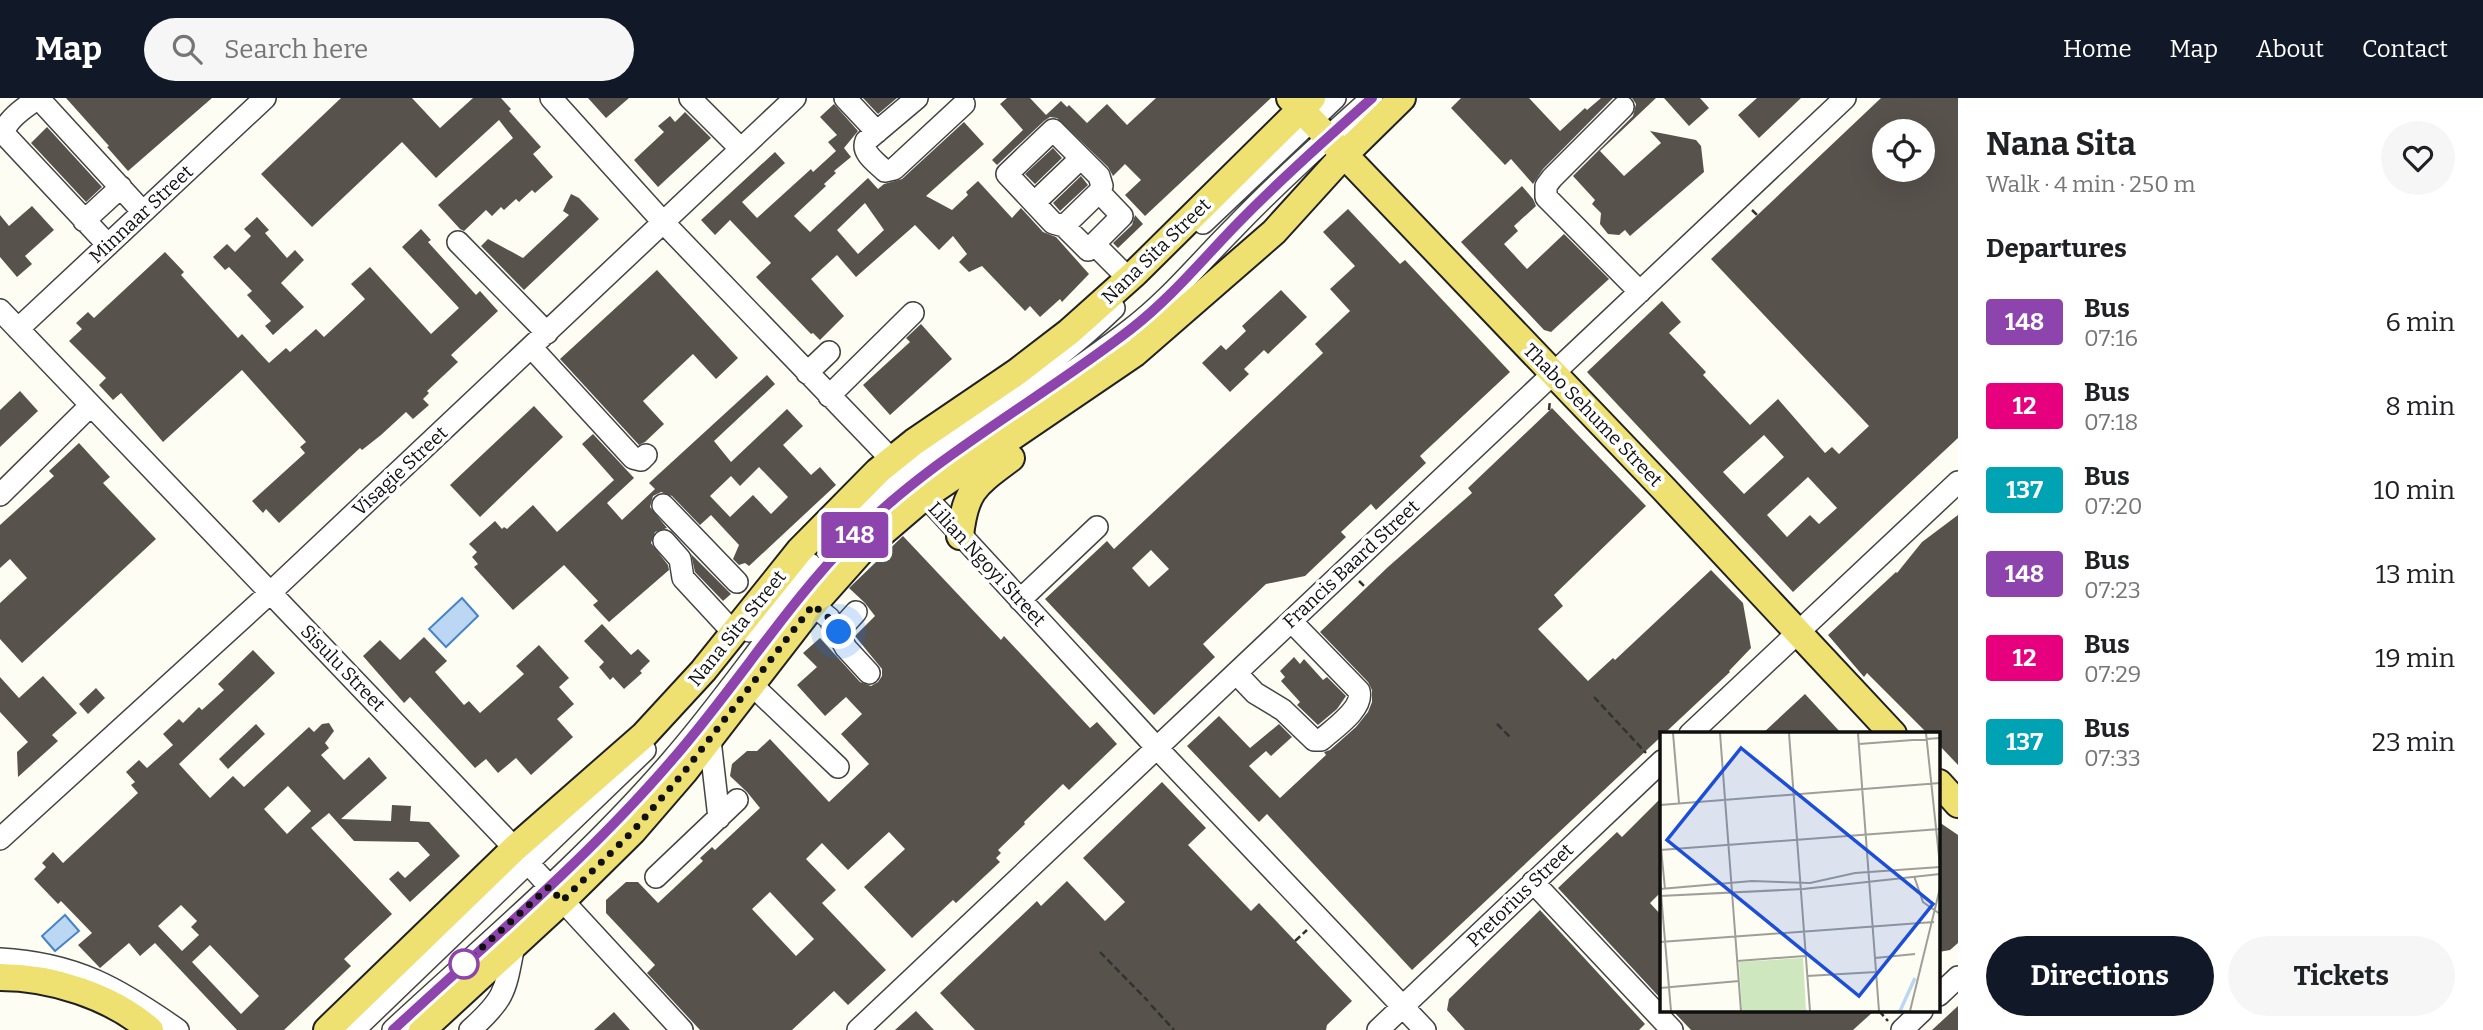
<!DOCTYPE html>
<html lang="en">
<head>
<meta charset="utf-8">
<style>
  body { margin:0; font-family:Bitter,serif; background:#f6f6f6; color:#202124; height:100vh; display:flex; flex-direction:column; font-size:26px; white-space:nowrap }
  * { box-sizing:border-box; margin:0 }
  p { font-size:23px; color:#757577 }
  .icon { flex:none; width:38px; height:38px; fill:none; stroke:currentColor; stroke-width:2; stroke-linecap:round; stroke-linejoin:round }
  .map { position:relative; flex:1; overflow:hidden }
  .drawer { display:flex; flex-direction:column; background:#fff; width:525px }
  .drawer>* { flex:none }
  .badge { padding:0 14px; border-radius:5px; font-size:24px; line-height:46px }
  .buttons { position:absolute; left:1872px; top:21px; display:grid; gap:14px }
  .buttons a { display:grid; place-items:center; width:63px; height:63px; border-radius:50%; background:#fff; box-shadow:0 7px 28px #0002; font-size:35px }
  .you { position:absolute; width:35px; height:35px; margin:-18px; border:5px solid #fff; border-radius:50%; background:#1a73e8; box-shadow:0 0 0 10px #1a73e833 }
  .map>.badge { position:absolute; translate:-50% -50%; box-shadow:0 0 0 4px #fff }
  h2 { padding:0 28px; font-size:26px; line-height:63px }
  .round { display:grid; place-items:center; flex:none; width:74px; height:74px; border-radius:37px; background:#f6f6f6 }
  .summary { display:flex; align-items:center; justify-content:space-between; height:119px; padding:0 28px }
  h1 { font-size:33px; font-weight:700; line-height:52px }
  .button { display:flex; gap:14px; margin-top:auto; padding:14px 28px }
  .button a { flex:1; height:80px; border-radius:42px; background:#111827; color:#fff; font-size:28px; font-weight:700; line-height:80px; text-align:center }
  .button a+a { background:#f6f6f6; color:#202124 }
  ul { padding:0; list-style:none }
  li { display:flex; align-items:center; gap:21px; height:84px; padding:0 28px }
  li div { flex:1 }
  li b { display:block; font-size:26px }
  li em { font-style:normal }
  li .badge { min-width:77px; font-weight:700; text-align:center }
  header { display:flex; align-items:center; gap:42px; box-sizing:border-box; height:98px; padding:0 35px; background:#111827; color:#fff }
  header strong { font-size:33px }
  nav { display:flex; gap:38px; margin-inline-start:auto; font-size:24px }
  .search { width:490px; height:63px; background:#f6f6f6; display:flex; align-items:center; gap:18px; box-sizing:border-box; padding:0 24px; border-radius:38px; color:#757577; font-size:26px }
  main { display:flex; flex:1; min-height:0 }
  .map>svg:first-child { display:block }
  .water { fill:#bbd7f3; stroke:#4784c5; stroke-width:2 }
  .building { fill:#58524d; fill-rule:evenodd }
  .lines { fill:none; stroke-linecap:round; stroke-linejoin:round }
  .minor-casing { stroke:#434343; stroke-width:24 }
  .major-casing { stroke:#212121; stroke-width:30 }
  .path { stroke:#323232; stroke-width:2.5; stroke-dasharray:7 3.5; stroke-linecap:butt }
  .minor { stroke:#fff; stroke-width:21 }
  .major { stroke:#efe072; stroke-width:26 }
  .line-casing { stroke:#fff; stroke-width:16 }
  .line { stroke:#8e44ad; stroke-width:10 }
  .walk { stroke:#101010; stroke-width:7; stroke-dasharray:0 12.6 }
  .stop-dot { fill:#fff; stroke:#8e44ad; stroke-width:3.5 }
  .labels { text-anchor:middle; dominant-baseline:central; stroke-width:7; stroke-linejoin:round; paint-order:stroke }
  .street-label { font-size:19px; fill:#101010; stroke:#fff }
  .inset-river { fill:none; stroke:#bbd7f3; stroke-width:3.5 }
  .inset-road { fill:none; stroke:#9f9e98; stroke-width:2 }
  .view { fill:#1d4ed8; fill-opacity:0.15; stroke:#1d4ed8; stroke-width:3.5 }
  .inset-edge { fill:none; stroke:#101010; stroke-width:3.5 }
</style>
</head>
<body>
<header>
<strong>Map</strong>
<div class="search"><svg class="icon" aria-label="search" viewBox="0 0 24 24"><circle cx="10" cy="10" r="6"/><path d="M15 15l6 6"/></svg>Search here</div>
<nav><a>Home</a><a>Map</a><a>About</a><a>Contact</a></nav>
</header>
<main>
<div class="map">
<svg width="1958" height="932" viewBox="0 0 1958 932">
  <rect width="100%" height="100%" fill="#fefdf3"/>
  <!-- water -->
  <path class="water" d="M462,500L478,518L446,549L429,531Z
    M65,817L79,833L55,853L42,838Z"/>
  <!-- building -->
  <path class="building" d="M66,0H212L128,73L107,49L109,48Z
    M341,0H412L440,30L473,0H501L511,11L509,13L541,49L533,56L553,79L535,95L532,92L519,104L516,101L504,112L501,109L492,118L486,112L464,133L460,131L438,107L513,40L499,22L436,80L402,44L312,129L261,76Z
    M588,0H629L606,20Z
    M863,0H897L878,16Z
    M1007,0H1030L1046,17L1061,3L1067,9L1069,7L1087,25L1107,6L1127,27L1156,0H1271L1145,118L1125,97L1141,82L1125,66L1113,78L1108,69L1057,20L1050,19L1044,23L997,67L992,62L1023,32L1000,6Z
    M1461,0H1529L1560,33L1585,10L1587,12L1601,0H1613L1543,71L1533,86L1511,61L1505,67L1451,10Z
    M1632,0H1656L1600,53L1624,78L1661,45L1650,33L1696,42L1701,48L1704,74L1630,138L1625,132L1619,137L1608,136L1600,126L1601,115L1592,106L1595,102L1573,78L1633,18L1636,6Z
    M1664,0H1700L1709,10L1689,28Z
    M1757,0H1801L1759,40L1738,17Z
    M1881,0H1958V340L1793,494L1587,274L1662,203L1681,224L1669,235L1706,274L1703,277L1750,327L1778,301L1825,355L1832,349L1839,356L1869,328L1711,161ZM1885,33H1923V72H1885ZM1764,337L1784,359L1744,396L1723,374ZM1808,379L1837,410L1819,426L1810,417L1787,439L1767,417Z
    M834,6L858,33L844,50L851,59L834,73L836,75L824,86L826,88L794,118L810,134L868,80L878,91L884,86L902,81L964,24L984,46L926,98L952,112L968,97L966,94L978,83L1012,120L1021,110L1043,134L1056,139L1089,176L1062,204L1060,201L1040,219L1030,208L1025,213L982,168L969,174L959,164L967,156L953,138L939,152L915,127L856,179L837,157L811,181L844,218L820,242L813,235L811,236L756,179L771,165L730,122L715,137L701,122L775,54L785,65L742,104L757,120L811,71L813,74L836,53L828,44L837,37L820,19ZM865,105L884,132L858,156L837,132Z
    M685,14L711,40L658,89L634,62L664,34L658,28L670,18L675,24Z
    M47,29L102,89L86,104L31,45Z
    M1053,50L1062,60L1035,86L1025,76Z
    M1081,78L1088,87L1060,113L1053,105Z
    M1522,88L1533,101L1536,108L1514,128L1518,133L1504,146L1527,171L1564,136L1609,181L1551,234L1544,232L1461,144Z
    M571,96L579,100L599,121L524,192L481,148L488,141L523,160L569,117L563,113Z
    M32,108L54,132L25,158L32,166L17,179L0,159V117L9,128Z
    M1348,111L1400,166L1405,162L1510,274L1420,358L1426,365L1376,412L1371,406L1341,434L1346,439L1305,478L1266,486L1203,546L1215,559L1154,617L1045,501L1107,443L1114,451L1323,255L1315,246L1350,213L1330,191L1355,168L1323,134ZM1151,452L1169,471L1149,489L1132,470Z
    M1135,117L1143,126L1118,150L1113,145L1132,127Z
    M257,119L269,132L265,135L287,160L295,152L304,162L281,185L304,209L273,237L265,228L271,223L247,197L252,193L229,169L225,172L213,159L227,146L235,154L251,138L244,131Z
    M421,131L431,142L428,144L476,197L480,193L498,213L451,257L458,264L427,293L429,295L423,301L429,307L413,321L406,314L381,337L362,352L360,350L279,425L266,411L263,415L252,403L305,355L300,349L306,344L242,272L163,344L121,295L113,302L99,287L106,280L69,243L82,231L76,225L88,214L94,220L165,154L184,174L181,177L238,240L242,236L269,265L286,250L290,254L316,231L324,239L365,201L351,186L370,169L431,236L459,210L402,149Z
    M657,172L738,260L716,281L693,256L643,303L664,326L645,344L639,347L560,261Z
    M1281,192L1307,219L1268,256L1264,252L1244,271L1249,276L1230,294L1202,265L1221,247L1226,252L1246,233L1242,228Z
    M921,226L952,261L890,317L863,287L910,244L906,240Z
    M767,277L775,286L714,343L731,364L787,311L803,328L783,347L811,377L820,369L836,387L749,468L745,465L739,467L733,461L739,447L711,417L700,427L672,398L661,394L653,398L650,409L667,430L655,434L651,445L668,467L669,472L609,524L593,507L598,503L564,467L513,512L474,469L478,466L472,459L477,454L469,446L495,423L502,431L504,429L507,431L533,407L557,434L614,382L582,346L593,336L634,380L607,405L622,422L655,391L649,385ZM759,369L788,399L771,416L753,397L730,419L710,398L731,378L740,388Z
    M20,293L38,313L0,349V312Z
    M534,308L563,339L480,419L450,387Z
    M1552,310L1646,408L1554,497L1563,508L1538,531L1588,583L1613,560L1615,562L1711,472L1743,505L1751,550L1729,573L1730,574L1412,872L1267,716L1259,724L1187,648L1219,618L1250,650L1279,626L1292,639L1271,658L1266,653L1249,668L1280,700L1326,657L1324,654L1330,652L1356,629L1368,614L1372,604V592L1368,584L1320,534L1388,469L1472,395L1468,390Z
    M79,345L110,379L103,385L156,441L22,565L0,541V505L27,480L10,461L0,470V427L54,378L49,373Z
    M1958,417V667L1939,647V636H1928L1867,575L1864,579L1828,537L1896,474L1897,475L1922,444Z
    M903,438L1001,542L1004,538L1090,630L1097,624L1117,646L1069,692L1063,686L1024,724L1025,726L998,752L1001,755L996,760L1000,764L956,805L953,802L912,840L864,789L905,751L889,734L848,772L822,745L806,761L836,792L822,805L886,872L848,907L834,893L792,932H700L647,875L655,867L606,815V802L626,784H638L658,805L703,763L700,760L712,749L715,752L760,710L747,694L730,678L732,666L747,653H757L770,641L829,704L869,666L841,636L862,616L846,599L825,618L797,587L817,569L803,555L820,540L860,584L871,588L878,584L882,578V571L855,538L875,518L865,505L849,490ZM770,794L814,841L796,858L752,811Z
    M691,456L731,496L723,503L695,474Z
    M602,526L631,557L638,551L650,563L640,573L642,575L624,591L613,579L610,582L599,569L604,564L584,543Z
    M424,539L447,563L435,574L464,607L469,603L480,615L524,576L516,568L539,547L569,580L559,589L574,606L557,621L573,639L531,677L516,660L498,675L486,661L475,670L410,599L404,605L363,558L380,542L400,562Z
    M253,552L275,575L179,666L210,700L233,678L244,689L309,629L314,634L322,626L329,625L334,633L325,645L329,650L321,657L344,682L369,659L387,680L341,721L391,723L392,707L411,708L410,723L429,724L460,758L410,804L389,781L398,773L405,780L430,757L418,744L354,743L329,715L311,730L392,816L344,861L351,868L284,932H237L155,845L140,858L129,845L100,870L78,847L92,835L61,803L58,806L34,781L46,769L42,765L53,754L63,765L138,695L131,687L135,684L126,674L139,662L147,670L173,647L163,636L179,621L183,625L199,609L202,612L224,592L218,586ZM288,688L311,713L287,736L264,711ZM181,807L197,823L191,829L199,837L182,853L158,828ZM210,847L259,898L241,916L192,864Z
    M1294,559L1300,566L1304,561L1323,582L1327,579L1346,598L1337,611L1318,627L1297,607L1300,604L1281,583L1285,579L1280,573Z
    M43,578L77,615L52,637L58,643L18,679L17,654L28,644L0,614V579L19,600Z
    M96,590L105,600L88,616L79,606Z
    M1805,596L1842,636H1762Z
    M256,626L265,636L228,671L219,661Z
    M1162,684L1206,730L1188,747L1251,813L1259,805L1352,903L1327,927L1326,932H975L940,895L1037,803L1041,808L1067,783L1105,823L1125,804L1083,760Z
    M1662,699V793L1650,805L1662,818V902L1558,790L1617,734L1622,739Z
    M1939,724L1958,737V845L1950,852L1939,854Z
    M1540,812L1645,926L1639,932H1465L1447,912L1449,901Z
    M1958,908V932H1932Z
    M916,913L934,932H895Z
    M1673,913H1874L1853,932H1691Z
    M614,914L630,932H594Z"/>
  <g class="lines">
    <!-- minor casing -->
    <g class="minor-casing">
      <path id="minor" d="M551,0L663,124L891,361L1156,649L1425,932
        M690,0L741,51
        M845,0L877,34
        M917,0L866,43C861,55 877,65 885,73L894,71L964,6
        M1623,9L1552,80L1546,88V99L1640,194
        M1034,105L1081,60
        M84,123L121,89
        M1203,125L1335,0
        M1064,128L1099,94L1122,118L1088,152L1064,128L1053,125L1007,76L1053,32L1099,78L1102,88L1099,94
        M458,144L547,235
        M1094,146L1129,181
        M108,147L6,38L4,33C9,20 25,9 36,2L41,3L143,114
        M0,212L503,738L682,932
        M18,231L265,0
        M531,249L633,360L641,362L646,357
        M807,275L829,254
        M829,298L913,215
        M0,397L90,308
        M663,407L737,484
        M846,427C926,343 1031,290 1114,210
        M664,443L680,461L683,480L733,534
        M1020,502L1097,429
        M813,507L829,520L846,550L869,575
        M749,533L810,466
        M838,534L856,514
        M1236,575L1255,595L1283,612L1314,642H1321C1333,631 1364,611 1359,593L1291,523
        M751,586L838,669
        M1690,636L1958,384
        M710,642L719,720
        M0,741L271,494L795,0
        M656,779L737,702
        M1533,784L1672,932
        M0,861C75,865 118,890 178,932
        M1939,897L1958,879
        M354,932L645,652
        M393,932C488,844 588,760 672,662C735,590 786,507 853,439C934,357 1040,302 1131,231C1169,202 1199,165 1233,131C1277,85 1325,42 1372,0
        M470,932C506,900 505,893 514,847
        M858,932L1845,0
        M1378,932L1662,663
        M1902,932L1922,913"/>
    </g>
    <!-- major casing -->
    <g class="major-casing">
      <path id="major" d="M1290,0L1664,391L1893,636
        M960,438C965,392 975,387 1011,360
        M1939,685L1958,706
        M0,879C51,879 111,898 150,932
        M327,932L514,751L644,637L703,573L800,452L878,373L914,344L1017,274L1069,234L1135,175L1312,0
        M422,932L562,803L633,733L684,674L813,507L862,452L925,398L1135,255L1274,134L1344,57L1402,0"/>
    </g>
    <!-- path -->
    <path class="path" d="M1752,112L1757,117
      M1549,312L1550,302
      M1359,483L1366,490
      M1594,599L1646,655
      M1497,626L1510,639
      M1295,843L1307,832
      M1100,854L1148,903
      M1151,907L1174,932
      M1879,913L1888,923"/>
    <!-- minor -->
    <use href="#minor" class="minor"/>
    <!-- major -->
    <use href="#major" class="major"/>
  </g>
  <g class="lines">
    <!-- line casing -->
    <g class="line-casing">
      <path id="line" d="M393,932C488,844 588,760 672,662C735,590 786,507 853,439C934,357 1040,302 1131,231C1171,200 1202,162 1237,126C1280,82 1326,41 1372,0"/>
    </g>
    <!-- line -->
    <use href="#line" class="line"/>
    <!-- walk -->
    <path class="walk" d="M464,866L549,789L562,803L633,733L684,674L813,507L829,520L839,534"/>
  </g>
  <!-- markers -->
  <circle class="stop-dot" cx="464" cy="866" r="14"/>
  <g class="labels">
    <!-- street labels -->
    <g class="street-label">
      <text transform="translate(141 116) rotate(-43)">Minnaar Street</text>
      <text transform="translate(1156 153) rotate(-44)">Nana Sita Street</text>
      <text transform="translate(1593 317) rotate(46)">Thabo Sehume Street</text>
      <text transform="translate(400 373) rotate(-43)">Visagie Street</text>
      <text transform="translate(987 466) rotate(47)">Lilian Ngoyi Street</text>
      <text transform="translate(1351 466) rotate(-43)">Francis Baard Street</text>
      <text transform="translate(737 530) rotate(-51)">Nana Sita Street</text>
      <text transform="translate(343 570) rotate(46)">Sisulu Street</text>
      <text transform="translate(1520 797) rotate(-44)">Pretorius Street</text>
    </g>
  </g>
  <!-- overview -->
  <g transform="translate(1660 634)">
    <rect width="280" height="280" fill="#fefdf3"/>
    <path d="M143,226L146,279H82L79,230Z" fill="#cfe7be"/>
    <path class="inset-river" d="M240,279L255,246"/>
    <path class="inset-road" d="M13,1L19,71M60,1L81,279M129,1L150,279M198,1L219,279M266,1L280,134M199,12L280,6M0,73L280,51M0,106L5,157M0,118L280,97M254,144L263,170L280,182M0,150L11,279M0,157L92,149L150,151L195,141L280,135M0,164L143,157L280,142M0,210L274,190M215,226L255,222M77,229L145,224M147,244L216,240M0,256L79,249M250,279L280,156"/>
    <path class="view" d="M81,16L273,172L199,264L7,108Z"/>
    <rect width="280" height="280" class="inset-edge"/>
  </g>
</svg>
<div class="buttons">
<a><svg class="icon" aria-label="locate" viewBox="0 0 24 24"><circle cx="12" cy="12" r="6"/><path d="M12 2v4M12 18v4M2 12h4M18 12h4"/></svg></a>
</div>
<div class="you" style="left:839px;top:534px"></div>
<b class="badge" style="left:855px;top:437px;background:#8e44ad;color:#fff">148</b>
</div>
<section class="drawer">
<div class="summary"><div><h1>Nana Sita</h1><p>Walk · 4 min · 250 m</p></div><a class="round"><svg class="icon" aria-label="heart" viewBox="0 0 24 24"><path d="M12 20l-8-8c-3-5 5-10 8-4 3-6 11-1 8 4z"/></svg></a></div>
<h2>Departures</h2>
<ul>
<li><span class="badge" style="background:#8e44ad;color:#fff">148</span><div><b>Bus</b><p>07:16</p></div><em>6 min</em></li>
<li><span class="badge" style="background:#e6007e;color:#fff">12</span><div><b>Bus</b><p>07:18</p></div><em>8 min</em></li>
<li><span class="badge" style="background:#00a3b4;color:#fff">137</span><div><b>Bus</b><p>07:20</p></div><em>10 min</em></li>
<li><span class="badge" style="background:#8e44ad;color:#fff">148</span><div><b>Bus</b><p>07:23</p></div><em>13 min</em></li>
<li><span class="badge" style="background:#e6007e;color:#fff">12</span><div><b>Bus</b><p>07:29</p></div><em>19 min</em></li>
<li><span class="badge" style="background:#00a3b4;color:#fff">137</span><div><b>Bus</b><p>07:33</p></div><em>23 min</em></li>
</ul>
<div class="button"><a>Directions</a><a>Tickets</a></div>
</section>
</main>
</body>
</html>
